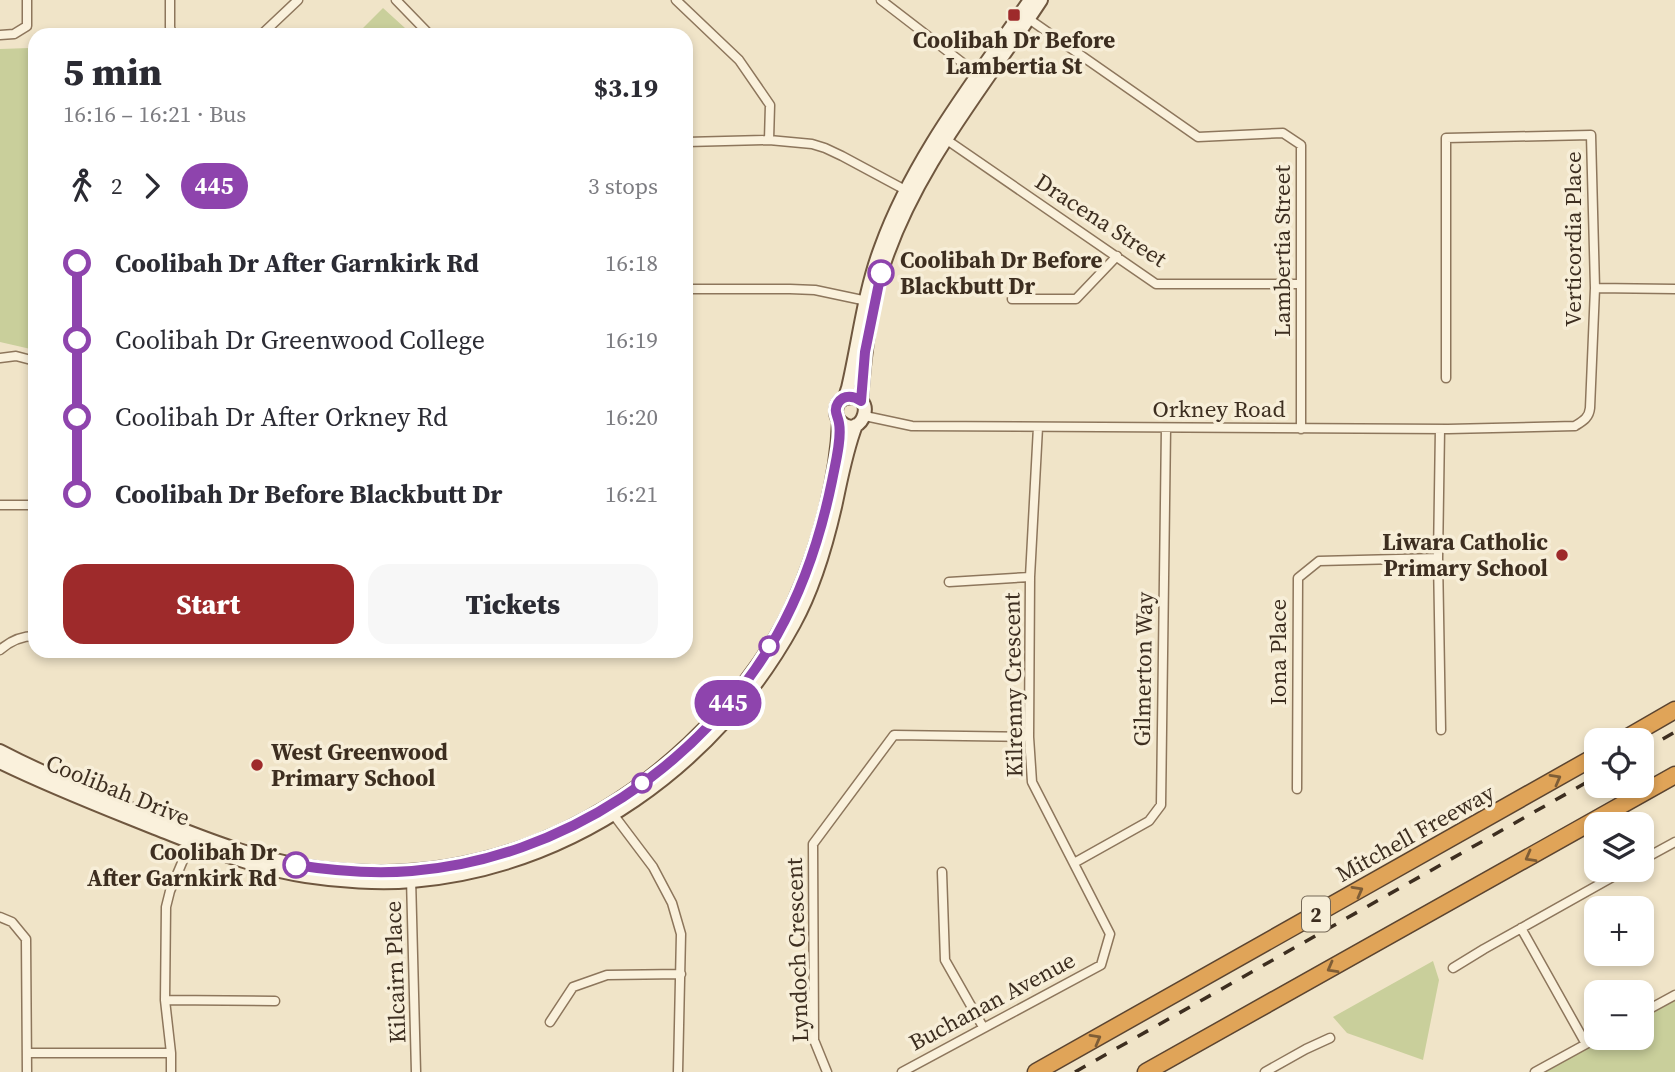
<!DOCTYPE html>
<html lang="en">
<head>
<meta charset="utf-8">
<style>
  body { margin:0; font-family:"Source Serif 4",serif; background:#f7f7f7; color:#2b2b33; height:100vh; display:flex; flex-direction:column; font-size:26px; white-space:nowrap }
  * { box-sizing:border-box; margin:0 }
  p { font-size:23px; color:#7c7c81 }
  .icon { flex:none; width:38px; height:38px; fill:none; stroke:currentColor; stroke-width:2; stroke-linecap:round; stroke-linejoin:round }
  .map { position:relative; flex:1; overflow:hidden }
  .drawer { position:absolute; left:28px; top:28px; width:665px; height:630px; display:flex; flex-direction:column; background:#fff; border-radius:21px; box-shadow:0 4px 10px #0003 }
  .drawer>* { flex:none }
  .badge { padding:0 14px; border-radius:23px; font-size:24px; line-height:46px }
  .buttons { position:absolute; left:1584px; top:728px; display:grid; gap:14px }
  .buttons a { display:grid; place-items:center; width:70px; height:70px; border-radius:14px; background:#fff; box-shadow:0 4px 10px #0003; font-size:35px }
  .map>.badge { position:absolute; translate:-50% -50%; box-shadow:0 0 0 4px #fff }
  .legs { display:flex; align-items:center; gap:10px; height:77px; padding:0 35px; font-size:23px }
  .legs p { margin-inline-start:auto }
  .overview { display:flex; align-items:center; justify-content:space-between; height:119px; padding:0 35px }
  h1 { font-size:38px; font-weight:800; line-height:52px }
  .primary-button { display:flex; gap:14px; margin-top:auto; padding:14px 35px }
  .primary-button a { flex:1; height:80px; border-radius:21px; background:#9e2a2b; color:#fff; font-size:28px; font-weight:800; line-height:80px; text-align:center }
  .primary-button a+a { background:#f7f7f7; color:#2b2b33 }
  ul { padding:0 35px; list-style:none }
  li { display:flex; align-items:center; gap:24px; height:77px; font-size:26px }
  li i { display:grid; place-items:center; width:10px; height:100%; margin:0 9px; background:currentColor }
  li i::after { content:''; width:18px; height:18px; margin:-9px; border:5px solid; border-radius:50%; background:#fff }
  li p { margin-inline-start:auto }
  li:first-child i { background:linear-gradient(#0000 50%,currentColor 0) }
  li:last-child i { background:linear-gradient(currentColor 50%,#0000 0) }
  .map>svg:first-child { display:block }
  .green { fill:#c9cf9b }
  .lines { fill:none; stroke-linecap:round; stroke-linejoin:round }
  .street-casing { stroke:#8d765c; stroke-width:11 }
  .secondary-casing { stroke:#6f573f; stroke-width:16 }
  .highway-casing { stroke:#5b4430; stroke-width:19 }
  .street { stroke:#faf1dc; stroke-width:8 }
  .secondary { stroke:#faf1dc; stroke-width:12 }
  .highway { stroke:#e0a458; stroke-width:16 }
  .rail { stroke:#3d2e20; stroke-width:3.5; stroke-dasharray:12 12; stroke-linecap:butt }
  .oneway { stroke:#7e5d36 }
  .line-1-casing { stroke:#fff; stroke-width:16 }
  .line-1 { stroke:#8e44ad; stroke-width:10 }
  .poi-dot { fill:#9e2a2b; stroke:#f7eed8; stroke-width:2.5 }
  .stop-1-dot { fill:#fff; stroke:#8e44ad; stroke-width:3.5 }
  .labels { text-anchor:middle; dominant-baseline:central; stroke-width:7; stroke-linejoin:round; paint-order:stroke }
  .shield { fill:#f7eed8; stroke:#756857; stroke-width:2 }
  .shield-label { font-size:21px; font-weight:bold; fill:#3d2e20 }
  .poi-label { font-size:23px; font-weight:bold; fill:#3d2e20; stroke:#f7eed8 }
  .street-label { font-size:23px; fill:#3d2e20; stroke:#f7eed8 }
  .stop-label { font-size:23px; font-weight:bold; fill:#3d2e20; stroke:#f7eed8; text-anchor:start }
</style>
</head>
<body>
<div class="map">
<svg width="1675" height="1072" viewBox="0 0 1675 1072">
  <rect width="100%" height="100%" fill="#f0e4c8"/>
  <!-- green -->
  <path class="green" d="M383,8L405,28L398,35H356Z
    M35,42V350L0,342V49L29,48Z
    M1433,961L1439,980L1423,1060L1347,1033L1333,1017Z
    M1675,997V1072H1545L1604,1038H1642V1016Z"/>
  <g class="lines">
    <!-- street casing -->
    <g class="street-casing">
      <path id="street" d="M170,0V27L172,35
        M396,0L430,35
        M676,0L739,60L770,105L769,140
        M881,0L981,77
        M1026,17L1198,137L1283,133L1301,145V429
        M0,35L14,34L27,26V0
        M261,35L298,0
        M944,138L1156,284H1301
        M686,142L769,140L812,144L825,148L842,156L909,192
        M1595,288L1675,289
        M686,289H790L815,290L867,301
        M1012,299H1076L1117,256
        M0,358L16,356L35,361
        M865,416L912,426L1448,429L1575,426C1583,421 1589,418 1590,408L1595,288L1591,135L1446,138V378
        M1440,429L1438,558L1441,730
        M0,505H35
        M949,582L1030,577
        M0,650C10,641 21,636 35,636
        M1297,789L1298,578L1319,561L1438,558
        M610,810L653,867L672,903L681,934L678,1072
        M1642,860L1675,842
        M1074,863L1149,821L1161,805L1166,428
        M942,872L945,960L983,1027
        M411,878L416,1072
        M0,917L12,922L26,939L27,1072
        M1521,928L1586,1044
        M1453,968L1484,949L1625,870
        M165,1000L275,1001
        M1642,1013L1675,995
        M550,1022L573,987L607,975L681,974
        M27,1053H171
        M171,1072V1053L165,1000L166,907L170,891L192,839
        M827,1072L814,1040L813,844L894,735L1029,737
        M902,1072L1101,965L1110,934L1032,782L1029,737L1030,577L1038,427
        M1265,1072L1306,1049L1330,1038
        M1535,1072L1597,1038"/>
    </g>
    <!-- secondary casing -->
    <g class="secondary-casing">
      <path id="secondary" d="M845,398C880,391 862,442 841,422C836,418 835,412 837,406C840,398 839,404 844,398C846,396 847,390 848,388C859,341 864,292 881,247C914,156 976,79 1030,0
        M861,401C864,358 869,312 882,270C914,169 984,87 1041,0
        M0,751C48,776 98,796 148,816C205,839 262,862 324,869C477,887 615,827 718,714C747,682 775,644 793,604C807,573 818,542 826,509C833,480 838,451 839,421
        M0,762C51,787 103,807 155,828C204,847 253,868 306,876C338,881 380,884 412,881C574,867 717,765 794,624C814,588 826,546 835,507C841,479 846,451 856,425"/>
    </g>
    <!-- highway casing -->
    <g class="highway-casing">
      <path id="highway" d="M1623,740L1675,710
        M1036,1072L1596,756
        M1146,1072L1675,775"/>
    </g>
    <!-- street -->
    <use href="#street" class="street"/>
    <!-- secondary -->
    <use href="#secondary" class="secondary"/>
    <!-- highway -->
    <use href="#highway" class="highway"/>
    <!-- rail -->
    <path class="rail" d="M1642,751L1675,732
      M1075,1072L1596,777"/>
  </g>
  <!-- one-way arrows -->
  <defs><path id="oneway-chevron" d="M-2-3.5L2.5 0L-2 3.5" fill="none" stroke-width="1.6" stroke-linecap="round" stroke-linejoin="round" transform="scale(1.75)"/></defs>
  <g class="oneway">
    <use href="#oneway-chevron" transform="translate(1556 779) rotate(-29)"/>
    <use href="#oneway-chevron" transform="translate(1530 857) rotate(151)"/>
    <use href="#oneway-chevron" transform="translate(1358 891) rotate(-29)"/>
    <use href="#oneway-chevron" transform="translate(1332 968) rotate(151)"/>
    <use href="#oneway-chevron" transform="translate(1096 1039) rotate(-29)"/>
  </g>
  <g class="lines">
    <!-- line-1 casing -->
    <g class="line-1-casing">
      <path id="line-1" d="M296,865C334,871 373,874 412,871C562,859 702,765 777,635C804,587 821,535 832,481C835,465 842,439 839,423C838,416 833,411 838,403C844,394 854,396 861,401L865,352L881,273"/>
    </g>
    <!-- line-1 -->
    <use href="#line-1" class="line-1"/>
  </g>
  <!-- markers -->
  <g class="poi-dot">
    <rect x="1007" y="8" width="14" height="14" rx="3.5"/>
    <circle cx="1562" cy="555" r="7"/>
    <circle cx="257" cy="765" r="7"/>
  </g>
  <g class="stop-1-dot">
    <circle cx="881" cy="273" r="12"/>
    <circle cx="769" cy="646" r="9"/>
    <circle cx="642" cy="783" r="9"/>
    <circle cx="296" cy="865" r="12"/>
  </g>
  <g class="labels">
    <!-- shield labels -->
    <rect class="shield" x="1302" y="896.5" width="28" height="35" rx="5"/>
    <g class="shield-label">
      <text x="1316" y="914">2</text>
    </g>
    <!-- poi labels -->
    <g class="poi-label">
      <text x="1014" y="40">Coolibah Dr Before<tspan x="1014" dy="26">Lambertia St</tspan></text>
      <text x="1548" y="542" text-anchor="end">Liwara Catholic<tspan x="1548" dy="26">Primary School</tspan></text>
      <text x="271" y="752" text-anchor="start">West Greenwood<tspan x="271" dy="26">Primary School</tspan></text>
    </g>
    <!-- street labels -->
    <g class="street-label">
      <text transform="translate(1101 220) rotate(33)">Dracena Street</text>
      <text transform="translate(1573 239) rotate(-90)">Verticordia Place</text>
      <text transform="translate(1282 251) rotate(-90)">Lambertia Street</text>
      <text x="1219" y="409">Orkney Road</text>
      <text transform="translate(1278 652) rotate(-90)">Iona Place</text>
      <text transform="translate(1143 669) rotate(-89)">Gilmerton Way</text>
      <text transform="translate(1013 685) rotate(-91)">Kilrenny Crescent</text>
      <text transform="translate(118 790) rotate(22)">Coolibah Drive</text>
      <text transform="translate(1415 833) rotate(-29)">Mitchell Freeway</text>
      <text transform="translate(797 950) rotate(-92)">Lyndoch Crescent</text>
      <text transform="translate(395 972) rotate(-92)">Kilcairn Place</text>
      <text transform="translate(992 1001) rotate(-28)">Buchanan Avenue</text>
    </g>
    <!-- stop labels -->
    <g class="stop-label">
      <text x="900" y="260">Coolibah Dr Before<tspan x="900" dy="26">Blackbutt Dr</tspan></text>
      <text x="277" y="852" text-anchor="end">Coolibah Dr<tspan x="277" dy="26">After Garnkirk Rd</tspan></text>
    </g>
  </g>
</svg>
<div class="buttons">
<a><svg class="icon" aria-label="locate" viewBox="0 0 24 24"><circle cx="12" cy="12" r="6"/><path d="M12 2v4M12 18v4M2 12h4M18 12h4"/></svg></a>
<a><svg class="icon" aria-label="layers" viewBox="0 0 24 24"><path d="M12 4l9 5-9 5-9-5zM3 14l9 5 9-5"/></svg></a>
<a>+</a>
<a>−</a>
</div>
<b class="badge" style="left:728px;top:703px;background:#8e44ad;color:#fff">445</b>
<section class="drawer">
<div class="overview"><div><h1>5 min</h1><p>16:16 – 16:21 · Bus</p></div><b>$3.19</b></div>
<div class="legs"><svg class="icon" aria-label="walk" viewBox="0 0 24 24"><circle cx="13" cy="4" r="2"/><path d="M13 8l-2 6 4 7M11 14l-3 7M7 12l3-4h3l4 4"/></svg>2<svg class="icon" aria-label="forward" viewBox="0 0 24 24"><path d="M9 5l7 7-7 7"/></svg><b class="badge" style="background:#8e44ad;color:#fff">445</b><p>3 stops</p></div>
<ul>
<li><i style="color:#8e44ad"></i><b>Coolibah Dr After Garnkirk Rd</b><p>16:18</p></li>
<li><i style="color:#8e44ad"></i><span>Coolibah Dr Greenwood College</span><p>16:19</p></li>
<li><i style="color:#8e44ad"></i><span>Coolibah Dr After Orkney Rd</span><p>16:20</p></li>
<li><i style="color:#8e44ad"></i><b>Coolibah Dr Before Blackbutt Dr</b><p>16:21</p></li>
</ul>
<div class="primary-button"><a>Start</a><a>Tickets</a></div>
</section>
</div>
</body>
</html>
